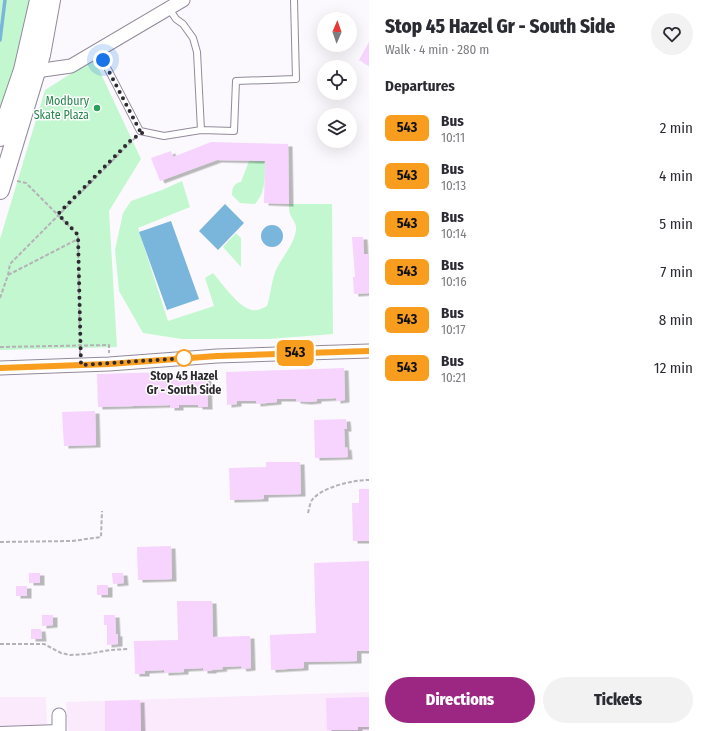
<!DOCTYPE html>
<html lang="en">
<head>
<meta charset="utf-8">
<style>
  body { margin:0; font-family:"Fira Sans Condensed",sans-serif; background:#f2f2f3; color:#2b2b33; height:100vh; display:flex; flex-direction:column; font-size:15px; white-space:nowrap }
  * { box-sizing:border-box; margin:0 }
  p { font-size:13px; color:#7c7c81 }
  .icon { flex:none; width:22px; height:22px; fill:none; stroke:currentColor; stroke-width:2; stroke-linecap:round; stroke-linejoin:round }
  .map { position:relative; flex:1; overflow:hidden }
  .panel { display:flex; flex-direction:column; background:#fff; width:340px }
  .panel>* { flex:none }
  .badge { padding:0 8px; border-radius:6px; font-size:14px; line-height:26px }
  .needle { width:26px; rotate:2deg }
  .buttons { position:absolute; left:317px; top:12px; display:grid; gap:8px }
  .buttons a { display:grid; place-items:center; width:40px; height:40px; border-radius:50%; background:#fff; box-shadow:0 4px 16px #0002; font-size:20px }
  .you { position:absolute; width:20px; height:20px; margin:-10px; border:3px solid #fff; border-radius:50%; background:#1a73e8; box-shadow:0 0 0 6px #1a73e833 }
  .map>.badge { position:absolute; translate:-50% -50%; box-shadow:0 0 0 2px #fff }
  h2 { padding:0 16px; font-size:15px; line-height:36px }
  .round { display:grid; place-items:center; flex:none; width:42px; height:42px; border-radius:21px; background:#f2f2f3 }
  .headline { display:flex; align-items:center; justify-content:space-between; height:68px; padding:0 16px }
  h1 { font-size:19px; font-weight:800; line-height:30px }
  .cta { display:flex; gap:8px; margin-top:auto; padding:8px 16px }
  .cta a { flex:1; height:46px; border-radius:24px; background:#9c2783; color:#fff; font-size:16px; font-weight:800; line-height:46px; text-align:center }
  .cta a+a { background:#f2f2f3; color:#2b2b33 }
  ul { padding:0; list-style:none }
  li { display:flex; align-items:center; gap:12px; height:48px; padding:0 16px }
  li div { flex:1 }
  li b { display:block; font-size:15px }
  li em { font-style:normal }
  li .badge { min-width:44px; font-weight:700; text-align:center }
  main { display:flex; flex:1; min-height:0 }
  .map>svg:first-child { display:block }
  .industrial { fill:#fbeafc }
  .green { fill:#c3f7d0 }
  .water { fill:#7ab5db }
  .lines { fill:none; stroke-linecap:round; stroke-linejoin:round }
  .stream { stroke:#7ab5db; stroke-width:3.5 }
  .building { fill:#f6d4fe; filter:url(#shadow) }
  .service-casing { stroke:#928a9c; stroke-width:8 }
  .minor-casing { stroke:#928a9c; stroke-width:15 }
  .secondary-casing { stroke:#928a9c; stroke-width:20 }
  .path { stroke:#b4b2b7; stroke-width:2; stroke-dasharray:4 2; stroke-linecap:butt }
  .service { stroke:#fff; stroke-width:6 }
  .minor { stroke:#fff; stroke-width:13 }
  .secondary { stroke:#fff; stroke-width:18 }
  .line-casing { stroke:#fff; stroke-width:9 }
  .line { stroke:#f99d1e; stroke-width:6 }
  .walk { stroke:#2d2a31; stroke-width:4; stroke-dasharray:0 7.2 }
  .leisure-dot { fill:#2e9e5b; stroke:#fff; stroke-width:1.5 }
  .stop-dot { fill:#fff; stroke:#f99d1e; stroke-width:2 }
  .labels { text-anchor:middle; dominant-baseline:central; stroke-width:3; stroke-linejoin:round; paint-order:stroke }
  .leisure-label { font-size:12px; fill:#27864d; stroke:#fff; text-anchor:end }
  .stop-label { font-size:12px; font-weight:bold; fill:#2d2a31; stroke:#fff }
</style>
</head>
<body>
<main>
<div class="map">
<svg width="369" height="731" viewBox="0 0 369 731">
  <defs>
    <filter id="shadow"><feDropShadow dx="4.5" dy="2.5" stdDeviation="0" flood-color="#0004"/></filter>
  </defs>
  <rect width="100%" height="100%" fill="#fbf9fd"/>
  <!-- industrial -->
  <path class="industrial" d="M369,692V731H68L66,702Z
    M0,697H46L47,731H0Z"/>
  <!-- green -->
  <path class="green" d="M0,0H39L0,137Z
    M94,59L141,159L109,211L117,347L0,350V239L45,90Z
    M249,161H265C265,176 266,192 255,204L240,203L232,195C232,188 234,183 241,182Z
    M182,181L190,207L138,228L168,321L214,306L205,278L213,273C222,283 236,304 249,309C255,312 261,309 267,306C271,294 271,282 276,270C282,257 294,245 296,230C297,224 293,221 291,216C289,213 289,208 289,204H332L333,334L269,339H182L143,333L119,291L115,250L123,213L131,201L162,190Z
    M236,233L241,238V267L223,247Z"/>
  <!-- water -->
  <path class="water" d="M225,204L244,223L218,250L199,231Z
    M171,221L199,299L167,310L139,232Z
    M261 236a11 11 0 1 1 22 0a11 11 0 1 1-22 0Z"/>
  <g class="lines">
    <!-- stream -->
    <path class="stream" d="M0,40L5,0"/>
  </g>
  <!-- building -->
  <path class="building" d="M369,42V66L359,60Z
    M211,142L288,144L289,204L264,203L265,161L217,160L160,181L151,158L171,151L173,157Z
    M352,237H363L364,254H369V293L354,294L353,277H355Z
    M344,368L345,400L336,401V398L317,399V401L307,402L296,401V399H277V402L256,404V401H237V404L227,405L226,372Z
    M168,372V376L207,375L208,407H198V405H179V408H170V405L98,407L97,374Z
    M95,411L96,445L64,446L62,412Z
    M346,419L347,429H344L345,448L347,447L348,457L315,458L314,420Z
    M266,462H300L301,494L264,495V499L230,500L229,468L266,467Z
    M359,489H369V541H353L352,503H359Z
    M171,546L172,579L138,580L137,547Z
    M369,561V651H357V661L304,662V668L271,670L270,635L316,633L314,563Z
    M29,573H40V583H29Z
    M112,573H123L124,583L113,584Z
    M97,585H108V595H97Z
    M16,586H27V596H16Z
    M177,601H212L213,637L250,636L251,668L242,669L241,666L222,667L223,669L212,670V671H203V668L184,669V672L164,673V670L145,671V674H135L134,641L178,640Z
    M42,615H53V625L42,626Z
    M104,615H115L116,634H118V644L107,645V625H104Z
    M31,629H41L42,639H31Z
    M369,697V727H358V730H327L326,698Z
    M140,700L141,731H105V701Z"/>
  <g class="lines">
    <!-- service casing -->
    <g class="service-casing">
      <path id="service" d="M168,7L176,19L183,24L193,38L197,52L201,130
        M98,50L140,131L164,136L201,130L234,131L236,81L296,79L294,0
        M0,730L59,728"/>
    </g>
    <!-- minor casing -->
    <g class="minor-casing">
      <path id="minor" d="M29,70L36,71L71,66L183,0
        M0,368L109,364L217,356L369,351
        M59,715V731"/>
    </g>
    <!-- secondary casing -->
    <g class="secondary-casing">
      <path id="secondary" d="M0,137L23,70L39,0
        M0,190L41,55L51,0"/>
    </g>
    <!-- path -->
    <path class="path" d="M17,181L26,183L78,235L80,354
      M8,275L78,239
      M0,298L8,275L10,264L135,138
      M0,347L109,345V353
      M308,513C309,509 310,503 312,500C322,487 353,480 369,480
      M0,542L72,541L101,537L102,511
      M0,644H44L61,653L70,655L87,654L110,650L128,649"/>
    <!-- service -->
    <use href="#service" class="service"/>
    <!-- minor -->
    <use href="#minor" class="minor"/>
    <!-- secondary -->
    <use href="#secondary" class="secondary"/>
  </g>
  <g class="lines">
    <!-- line casing -->
    <g class="line-casing">
      <path id="line" d="M0,368L109,364L217,356L369,351"/>
    </g>
    <!-- line -->
    <use href="#line" class="line"/>
    <!-- walk -->
    <path class="walk" d="M103,60L140,131L144,132L132,139L58,214L78,235L81,365L186,358H184"/>
  </g>
  <!-- markers -->
  <circle class="leisure-dot" cx="97" cy="108" r="4"/>
  <circle class="stop-dot" cx="184" cy="358" r="8"/>
  <g class="labels">
    <!-- leisure labels -->
    <g class="leisure-label">
      <text x="89" y="101">Modbury<tspan x="89" dy="14">Skate Plaza</tspan></text>
    </g>
    <!-- stop labels -->
    <g class="stop-label">
      <text x="184" y="376">Stop 45 Hazel<tspan x="184" dy="14">Gr - South Side</tspan></text>
    </g>
  </g>
</svg>
<div class="buttons">
<a><svg class="needle" viewBox="-14 -14 28 28"><path d="M0-13l5 13h-10z" fill="#e53935"/><path d="M0 13l5-13h-10z" fill="#7c7c81"/></svg></a>
<a><svg class="icon" aria-label="locate" viewBox="0 0 24 24"><circle cx="12" cy="12" r="6"/><path d="M12 2v4M12 18v4M2 12h4M18 12h4"/></svg></a>
<a><svg class="icon" aria-label="layers" viewBox="0 0 24 24"><path d="M12 4l9 5-9 5-9-5zM3 14l9 5 9-5"/></svg></a>
</div>
<div class="you" style="left:103px;top:60px"></div>
<b class="badge" style="left:295px;top:353px;background:#f99d1e;color:#111">543</b>
</div>
<section class="panel">
<div class="headline"><div><h1>Stop 45 Hazel Gr - South Side</h1><p>Walk · 4 min · 280 m</p></div><a class="round"><svg class="icon" aria-label="heart" viewBox="0 0 24 24"><path d="M12 20l-8-8c-3-5 5-10 8-4 3-6 11-1 8 4z"/></svg></a></div>
<h2>Departures</h2>
<ul>
<li><span class="badge" style="background:#f99d1e;color:#111">543</span><div><b>Bus</b><p>10:11</p></div><em>2 min</em></li>
<li><span class="badge" style="background:#f99d1e;color:#111">543</span><div><b>Bus</b><p>10:13</p></div><em>4 min</em></li>
<li><span class="badge" style="background:#f99d1e;color:#111">543</span><div><b>Bus</b><p>10:14</p></div><em>5 min</em></li>
<li><span class="badge" style="background:#f99d1e;color:#111">543</span><div><b>Bus</b><p>10:16</p></div><em>7 min</em></li>
<li><span class="badge" style="background:#f99d1e;color:#111">543</span><div><b>Bus</b><p>10:17</p></div><em>8 min</em></li>
<li><span class="badge" style="background:#f99d1e;color:#111">543</span><div><b>Bus</b><p>10:21</p></div><em>12 min</em></li>
</ul>
<div class="cta"><a>Directions</a><a>Tickets</a></div>
</section>
</main>
</body>
</html>
